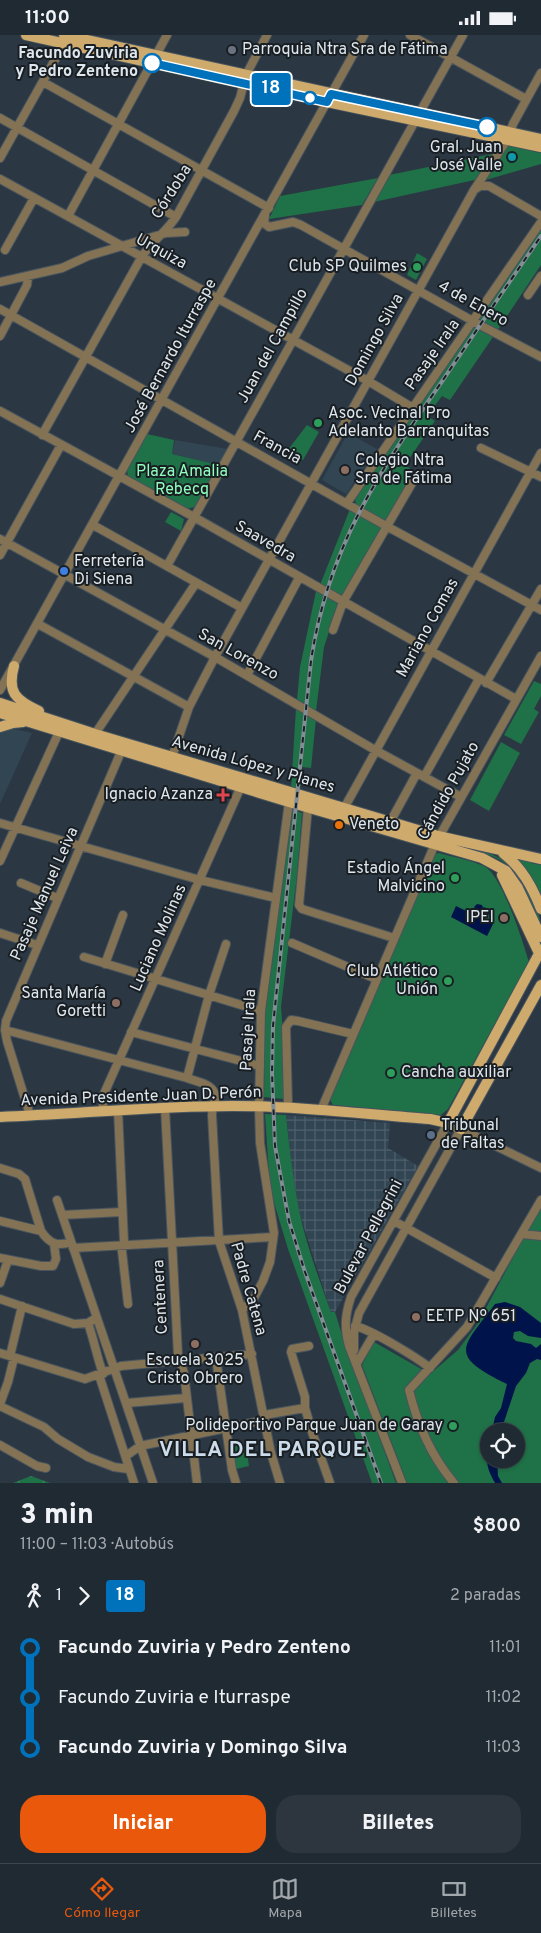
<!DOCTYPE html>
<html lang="es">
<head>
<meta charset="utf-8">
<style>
  body { margin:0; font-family:Overpass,sans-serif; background:#2d363e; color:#f1f3f6; height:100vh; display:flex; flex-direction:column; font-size:19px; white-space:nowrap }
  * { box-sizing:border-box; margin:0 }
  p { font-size:16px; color:#a2a7ac }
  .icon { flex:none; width:28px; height:28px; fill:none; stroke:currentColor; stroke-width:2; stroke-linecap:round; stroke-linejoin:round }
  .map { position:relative; height:1448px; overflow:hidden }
  .drawer { display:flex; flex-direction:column; background:#202a32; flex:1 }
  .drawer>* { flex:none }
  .badge { padding:0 10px; border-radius:4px; font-size:18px; line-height:32px }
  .tools { position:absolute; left:480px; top:1388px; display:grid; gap:10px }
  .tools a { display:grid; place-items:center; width:45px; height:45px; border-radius:50%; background:#202a32; box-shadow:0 1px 4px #0004,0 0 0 1px #3d464d; font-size:25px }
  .map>.badge { position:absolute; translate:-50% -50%; box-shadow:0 0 0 2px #fff }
  .legs { display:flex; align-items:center; gap:8px; height:55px; padding:0 20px; font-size:16px }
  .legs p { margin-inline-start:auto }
  .headline { display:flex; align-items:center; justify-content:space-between; height:85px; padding:0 20px }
  h1 { font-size:28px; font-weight:800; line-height:38px }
  .primary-button { display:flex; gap:10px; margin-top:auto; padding:10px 20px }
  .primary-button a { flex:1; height:58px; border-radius:20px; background:#ea580c; color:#fff; font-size:20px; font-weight:800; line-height:58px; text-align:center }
  .primary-button a+a { background:#2d363e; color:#f1f3f6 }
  ul { padding:0 20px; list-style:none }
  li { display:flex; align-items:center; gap:18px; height:50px; font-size:19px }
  li i { display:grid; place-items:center; width:8px; height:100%; margin:0 6px; background:currentColor }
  li i::after { content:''; width:12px; height:12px; margin:-6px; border:4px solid; border-radius:50%; background:#202a32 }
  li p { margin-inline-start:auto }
  li:first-child i { background:linear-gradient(#0000 50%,currentColor 0) }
  li:last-child i { background:linear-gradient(currentColor 50%,#0000 0) }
  .status { display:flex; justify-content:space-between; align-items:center; height:35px; padding:0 25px; background:#202a32; direction:ltr }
  .status svg { height:14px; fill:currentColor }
  .menu { display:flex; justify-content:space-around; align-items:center; height:70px; border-top:1px solid #3d464d; background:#202a32; font-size:14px; color:#a2a7ac }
  .menu a { display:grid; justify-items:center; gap:2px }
  .menu .selected { color:#ea580c }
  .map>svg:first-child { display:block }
  .industrial { fill:url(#industrial-grid) }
  .built { fill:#324553 }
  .green { fill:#1f7147; fill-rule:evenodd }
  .wetland { fill:url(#wetland-marsh) }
  .water { fill:#00134a }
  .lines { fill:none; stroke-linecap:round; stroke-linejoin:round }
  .minor-casing { stroke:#48545e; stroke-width:10 }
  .major-casing { stroke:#48545e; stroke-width:12 }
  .minor { stroke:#837254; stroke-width:8 }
  .major { stroke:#ceab6c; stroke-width:10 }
  .rail-casing { stroke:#828d96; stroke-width:4 }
  .rail { stroke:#191e23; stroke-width:2; stroke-dasharray:5.5; stroke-linecap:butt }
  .line-1-casing { stroke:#fff; stroke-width:11 }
  .line-1 { stroke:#0072bc; stroke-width:8 }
  .worship-dot { fill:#6b7280; stroke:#191e23; stroke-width:2 }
  .stop-1-dot { fill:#fff; stroke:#0072bc; stroke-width:2.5 }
  .culture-dot { fill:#0f9aa8; stroke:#191e23; stroke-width:2 }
  .leisure-dot { fill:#2e9e5b; stroke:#191e23; stroke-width:2 }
  .education-dot { fill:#8d6e63; stroke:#191e23; stroke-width:2 }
  .shop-dot { fill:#3f7fe0; stroke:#191e23; stroke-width:2 }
  .health-dot { fill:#e0444e; stroke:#191e23; stroke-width:2 }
  .food-dot { fill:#e8710a; stroke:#191e23; stroke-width:2 }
  .service-dot { fill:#5c6f8a; stroke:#191e23; stroke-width:2 }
  .labels { text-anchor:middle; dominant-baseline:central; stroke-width:4; stroke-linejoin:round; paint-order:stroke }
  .poi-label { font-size:16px; fill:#dee7ed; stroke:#191e23; text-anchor:start }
  .stop-label { font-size:16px; font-weight:bold; fill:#dee7ed; stroke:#191e23; text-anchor:end }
  .street-label { font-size:16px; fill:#dee7ed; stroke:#191e23 }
  .park-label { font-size:16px; fill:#90febd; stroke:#191e23 }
  .district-label { font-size:21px; font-weight:bold; letter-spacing:1px; fill:#ccdcea; stroke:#191e23 }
</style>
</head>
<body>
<div class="status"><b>11:00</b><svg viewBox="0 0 49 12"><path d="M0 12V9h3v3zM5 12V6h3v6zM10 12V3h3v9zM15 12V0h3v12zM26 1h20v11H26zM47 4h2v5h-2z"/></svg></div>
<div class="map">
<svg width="541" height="1448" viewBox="0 0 541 1448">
  <defs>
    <pattern id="industrial-grid" width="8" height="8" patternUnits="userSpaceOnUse" patternTransform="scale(1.25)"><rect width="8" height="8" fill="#324553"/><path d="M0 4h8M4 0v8" fill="none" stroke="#4f606c"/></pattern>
    <pattern id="wetland-marsh" width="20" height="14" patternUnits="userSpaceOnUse" patternTransform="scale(1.25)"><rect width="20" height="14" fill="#1f7147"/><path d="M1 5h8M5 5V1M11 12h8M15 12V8" fill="none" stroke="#3f8562"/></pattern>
  </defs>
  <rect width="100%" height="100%" fill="#2b3843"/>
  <!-- industrial -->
  <path class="industrial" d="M286,1080L390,1088L388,1113L418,1131L335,1277H331L299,1177L291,1127Z"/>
  <!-- built -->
  <path class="built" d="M348,398L377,414L346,459L322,445Z
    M175,405L228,414L219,430L172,419Z
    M10,693L32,698L0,769V697Z"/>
  <!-- green -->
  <path class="green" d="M507,110L541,118V129L482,146Z
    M497,118L479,144L374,167L389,140Z
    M378,143L362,170L269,184L280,161Z
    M541,192V230L497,296L481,287L479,283Z
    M417,218L427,224L416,245L407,240Z
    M473,290L493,302L450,365L442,361L427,381L435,386L405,430L415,437L387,487L356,470L355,463Z
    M307,390L319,397L303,425L287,416Z
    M147,399L174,405L172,419L219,430L195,472L186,474L128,443L127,435Z
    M350,474L384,493L342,562L320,550Z
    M171,477L184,484L181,496L165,487Z
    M316,556L338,569L324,612L316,676L297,665L300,632Z
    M534,646L541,649V661L534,674L539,677L521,709L504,700Z
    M296,673L316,684L311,733L302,732L300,757L291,754Z
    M501,707L520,718L489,776L470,765Z
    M292,775L302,778L297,840L281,972L283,997V1064L264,1062L265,971Z
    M440,806C484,817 510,815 531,861C536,872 541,882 541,894C531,871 523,839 500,825C484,816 458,811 440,806Z
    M439,818C453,822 470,825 484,831C502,840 523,907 529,927L448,1074L441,1080L333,1070L330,1065L370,965L434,819Z
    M519,823L533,825L531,828L541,830V863L518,827Z
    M265,1079L286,1080C289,1111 293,1143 299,1175C306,1209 319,1244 331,1277H335L342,1300L396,1448H372L288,1214L270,1154Z
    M541,1170V1448H407L362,1330L374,1307L430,1339L458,1315L478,1288ZM489,1396H516V1424H489Z
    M240,1410V1412L246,1411L249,1431L236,1434L232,1412Z"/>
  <!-- wetland -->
  <path class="wetland" d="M31,1441L50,1448H13Z"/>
  <!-- water -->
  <path class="water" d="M477,869L482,870L483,873L484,872L492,876L490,880L481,876H477L474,872Z
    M456,871L493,889L487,901L451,882Z
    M505,1267L520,1272L541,1288V1303L528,1301L520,1296L514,1297L513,1303L516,1306L531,1309L536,1313L541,1309V1325L537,1324L530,1328L526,1338L516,1351L501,1396H492L495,1382L501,1373L507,1349C448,1320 461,1314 495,1269Z
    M489,1410V1424H497L498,1441L502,1448H495C487,1434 485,1426 489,1410Z"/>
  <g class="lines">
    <!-- minor casing -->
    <g class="minor-casing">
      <path id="minor" d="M410,0L526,64
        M43,47L269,173
        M0,83L176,182
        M0,123L66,5
        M0,144L368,346L413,373
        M474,155L480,151H489L541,181
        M68,181L167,0
        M265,181L264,188L269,192L293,187L301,190L480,290L541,322
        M5,215L34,163
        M0,247L62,233L88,221L166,198L185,197
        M528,260L541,241
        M0,274L388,492L541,575
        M0,301L27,250L28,242
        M0,376L194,482L516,664
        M42,400L141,223C151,207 166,197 176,182L234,76L240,63L246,40L267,0
        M481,413L541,442
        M347,468L541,187
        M93,490L242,573
        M0,504L215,622L375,715L461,762
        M0,520L61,410
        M167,531L463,0
        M38,589L189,672
        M333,595L343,567L415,443
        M247,640L299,543
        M486,648L541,554
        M0,655L364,0
        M93,702L196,548
        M172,722L189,672L215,622L474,155L507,105L513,89L541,38
        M424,742L479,644
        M308,772L299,870L302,874L394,903
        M342,777L541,418
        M0,788L200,845L276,863
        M388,791L417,738
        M0,826L59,697
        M21,848L57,863
        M0,898L37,910
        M292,908L376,944
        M84,922L261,976
        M105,929L123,880
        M5,995L187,1043C197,1047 217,1049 215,1064C215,1069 212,1074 212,1080L219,1206L242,1275L271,1418L280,1448
        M131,997L260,1031
        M187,1043L209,960L226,909
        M288,1069L286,992L291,985L298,986L353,999
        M165,1073L178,1320L184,1338L197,1448
        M118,1075L124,1207L122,1216L128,1269
        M321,1075L435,809L541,621
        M103,1076V1061L243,747
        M30,1080L7,1006L5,995L6,986L123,712
        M0,1133L19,1139L25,1144L41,1196C49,1208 57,1212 71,1207
        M57,1165L153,1448
        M62,1180L122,1177
        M0,1186L41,1196
        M394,1186L496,1243
        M522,1199L541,1201
        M73,1213L273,1202
        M0,1223L41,1231H53L56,1224L54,1209
        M0,1248L8,1225
        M0,1264L74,1289L88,1288L96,1283
        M242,1275L254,1263L263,1246L270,1227L274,1198L260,1108L259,1072L261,976L289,767
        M88,1288C94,1305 97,1322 103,1339
        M355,1291C372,1295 416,1322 430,1333
        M309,1311L292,1314L291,1317L305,1362V1373L313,1400L330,1448
        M354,1315V1297L359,1278L461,1094L541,1133
        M0,1318L85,1344L121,1331L252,1319
        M10,1321L22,1271
        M216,1323L232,1435L236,1448
        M357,1328L374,1299
        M99,1340L134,1448
        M127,1368L186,1363
        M0,1369L8,1347L14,1323
        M0,1371L44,1392L58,1404L88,1422L114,1432L128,1434
        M264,1380L305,1373
        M0,1410L37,1431L46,1433
        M126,1421L140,1411L265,1385
        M402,1448L349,1311C344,1293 345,1280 351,1262L448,1088
        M454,1448C432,1422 417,1388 409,1355L467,1292L541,1165"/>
    </g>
    <!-- major casing -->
    <g class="major-casing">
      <path id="major" d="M26,0L327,67L541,112
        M64,0L541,104
        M14,631C7,657 15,665 39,676
        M0,668L95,699L438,801L541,824
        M0,678L289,767L482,823L506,836L518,853L541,902
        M0,692L13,688L23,687
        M503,818C522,833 532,851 541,874
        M502,840L539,918
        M0,1082C77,1079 154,1071 232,1071C298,1071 364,1079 430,1084L448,1088L461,1094L541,950
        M448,1088L541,915"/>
    </g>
    <!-- minor -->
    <use href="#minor" class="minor"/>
    <!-- major -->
    <use href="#major" class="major"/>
    <!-- rail casing -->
    <g class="rail-casing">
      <path id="rail" d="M381,1448L305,1237L289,1186L275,1111L272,1038L273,991L311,626C328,512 379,437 443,345C475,297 508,249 541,201"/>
    </g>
    <!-- rail -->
    <use href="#rail" class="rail"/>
  </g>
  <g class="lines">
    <!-- line-1 casing -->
    <g class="line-1-casing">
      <path id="line-1" d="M152,28L327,67L331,59L487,92"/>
    </g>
    <!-- line-1 -->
    <use href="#line-1" class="line-1"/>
  </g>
  <!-- markers -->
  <circle class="worship-dot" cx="232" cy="15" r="5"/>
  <g class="stop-1-dot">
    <circle cx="152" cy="28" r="9"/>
    <circle cx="310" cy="63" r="6"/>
    <circle cx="487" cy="92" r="9"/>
  </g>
  <circle class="culture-dot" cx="512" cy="122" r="5"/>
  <g class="leisure-dot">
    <circle cx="417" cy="232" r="5"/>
    <circle cx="318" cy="388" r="5"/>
    <circle cx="455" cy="843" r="5"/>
    <circle cx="448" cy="946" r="5"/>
    <circle cx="391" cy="1038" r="5"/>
    <circle cx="453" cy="1391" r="5"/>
  </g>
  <g class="education-dot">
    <circle cx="345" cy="435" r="5"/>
    <circle cx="504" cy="883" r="5"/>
    <circle cx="116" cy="968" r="5"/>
    <circle cx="416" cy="1282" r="5"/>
    <circle cx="195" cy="1309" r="5"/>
  </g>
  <circle class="shop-dot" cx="64" cy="536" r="5"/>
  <path class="health-dot" d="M220.5 752.5h5v5h5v5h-5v5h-5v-5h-5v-5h5z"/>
  <circle class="food-dot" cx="339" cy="790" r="5"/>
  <circle class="service-dot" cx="431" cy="1100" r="5"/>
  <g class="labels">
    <!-- poi labels -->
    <g class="poi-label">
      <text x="242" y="15">Parroquia Ntra Sra de Fátima</text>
      <text x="502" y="113" text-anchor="end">Gral. Juan<tspan x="502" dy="18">José Valle</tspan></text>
      <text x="407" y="232" text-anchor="end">Club SP Quilmes</text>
      <text x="328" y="379">Asoc. Vecinal Pro<tspan x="328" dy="18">Adelanto Barranquitas</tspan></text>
      <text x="355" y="426">Colegio Ntra<tspan x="355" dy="18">Sra de Fátima</tspan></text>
      <text x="74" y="527">Ferretería<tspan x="74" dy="18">Di Siena</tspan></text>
      <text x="213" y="760" text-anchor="end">Ignacio Azanza</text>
      <text x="349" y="790">Veneto</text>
      <text x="445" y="834" text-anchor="end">Estadio Ángel<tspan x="445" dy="18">Malvicino</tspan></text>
      <text x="494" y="883" text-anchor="end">IPEI</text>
      <text x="438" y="937" text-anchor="end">Club Atlético<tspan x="438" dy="18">Unión</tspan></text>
      <text x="106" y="959" text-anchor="end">Santa María<tspan x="106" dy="18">Goretti</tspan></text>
      <text x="401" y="1038">Cancha auxiliar</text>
      <text x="441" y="1091">Tribunal<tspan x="441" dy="18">de Faltas</tspan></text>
      <text x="426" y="1282">EETP Nº 651</text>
      <text x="195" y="1326" text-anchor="middle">Escuela 3025<tspan x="195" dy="18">Cristo Obrero</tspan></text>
      <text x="443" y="1391" text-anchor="end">Polideportivo Parque Juan de Garay</text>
    </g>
    <!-- stop labels -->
    <g class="stop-label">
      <text x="138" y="19">Facundo Zuviria<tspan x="138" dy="18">y Pedro Zenteno</tspan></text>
    </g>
    <!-- street labels -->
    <g class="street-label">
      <text transform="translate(172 157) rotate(-58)">Córdoba</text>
      <text transform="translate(161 217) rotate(29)">Urquiza</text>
      <text transform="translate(473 269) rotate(29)">4 de Enero</text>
      <text transform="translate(375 305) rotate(-61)">Domingo Silva</text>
      <text transform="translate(273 311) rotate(-61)">Juan del Campillo</text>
      <text transform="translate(433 320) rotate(-55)">Pasaje Irala</text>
      <text transform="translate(171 321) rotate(-61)">José Bernardo Iturraspe</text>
      <text transform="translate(277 413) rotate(29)">Francia</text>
      <text transform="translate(265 507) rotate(30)">Saavedra</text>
      <text transform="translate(428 593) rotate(-61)">Mariano Comas</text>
      <text transform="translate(238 620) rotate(29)">San Lorenzo</text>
      <text transform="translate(253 730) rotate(16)">Avenida López y Planes</text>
      <text transform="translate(449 756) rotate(-61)">Cándido Pujato</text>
      <text transform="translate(45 859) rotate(-66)">Pasaje Manuel Leiva</text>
      <text transform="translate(159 903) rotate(-66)">Luciano Molinas</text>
      <text transform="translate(249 995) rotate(-87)">Pasaje Irala</text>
      <text transform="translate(141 1062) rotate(-2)">Avenida Presidente Juan D. Perón</text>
      <text transform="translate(369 1202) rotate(-62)">Bulevar Pellegrini</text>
      <text transform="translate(248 1254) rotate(74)">Padre Catena</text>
      <text transform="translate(161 1262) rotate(-93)">Centenera</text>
    </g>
    <!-- park labels -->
    <g class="park-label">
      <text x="182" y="437">Plaza Amalia<tspan x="182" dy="18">Rebecq</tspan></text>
    </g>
    <!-- district labels -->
    <g class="district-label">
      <text x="263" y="1415">VILLA DEL PARQUE</text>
    </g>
  </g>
</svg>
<div class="tools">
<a><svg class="icon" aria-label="locate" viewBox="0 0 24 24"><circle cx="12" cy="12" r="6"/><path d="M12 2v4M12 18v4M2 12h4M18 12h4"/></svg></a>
</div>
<b class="badge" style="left:271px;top:54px;background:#0072bc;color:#fff">18</b>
</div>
<section class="drawer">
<div class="headline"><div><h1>3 min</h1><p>11:00 – 11:03 · Autobús</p></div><b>$800</b></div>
<div class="legs"><svg class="icon" aria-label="walk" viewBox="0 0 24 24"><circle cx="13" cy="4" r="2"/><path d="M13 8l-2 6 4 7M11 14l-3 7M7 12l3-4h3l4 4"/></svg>1<svg class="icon" aria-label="forward" viewBox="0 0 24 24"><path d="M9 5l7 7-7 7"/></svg><b class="badge" style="background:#0072bc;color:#fff">18</b><p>2 paradas</p></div>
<ul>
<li><i style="color:#0072bc"></i><b>Facundo Zuviria y Pedro Zenteno</b><p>11:01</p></li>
<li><i style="color:#0072bc"></i><span>Facundo Zuviria e Iturraspe</span><p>11:02</p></li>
<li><i style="color:#0072bc"></i><b>Facundo Zuviria y Domingo Silva</b><p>11:03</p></li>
</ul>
<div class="primary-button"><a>Iniciar</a><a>Billetes</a></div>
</section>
<nav class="menu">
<a class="selected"><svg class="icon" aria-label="directions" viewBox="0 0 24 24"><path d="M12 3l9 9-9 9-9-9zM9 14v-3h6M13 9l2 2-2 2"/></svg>Cómo llegar</a>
<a><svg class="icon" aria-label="map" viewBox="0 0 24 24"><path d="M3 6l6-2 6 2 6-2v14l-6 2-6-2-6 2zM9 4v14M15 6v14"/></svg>Mapa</a>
<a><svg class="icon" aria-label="tickets" viewBox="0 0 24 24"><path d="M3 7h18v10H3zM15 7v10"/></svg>Billetes</a>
</nav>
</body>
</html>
